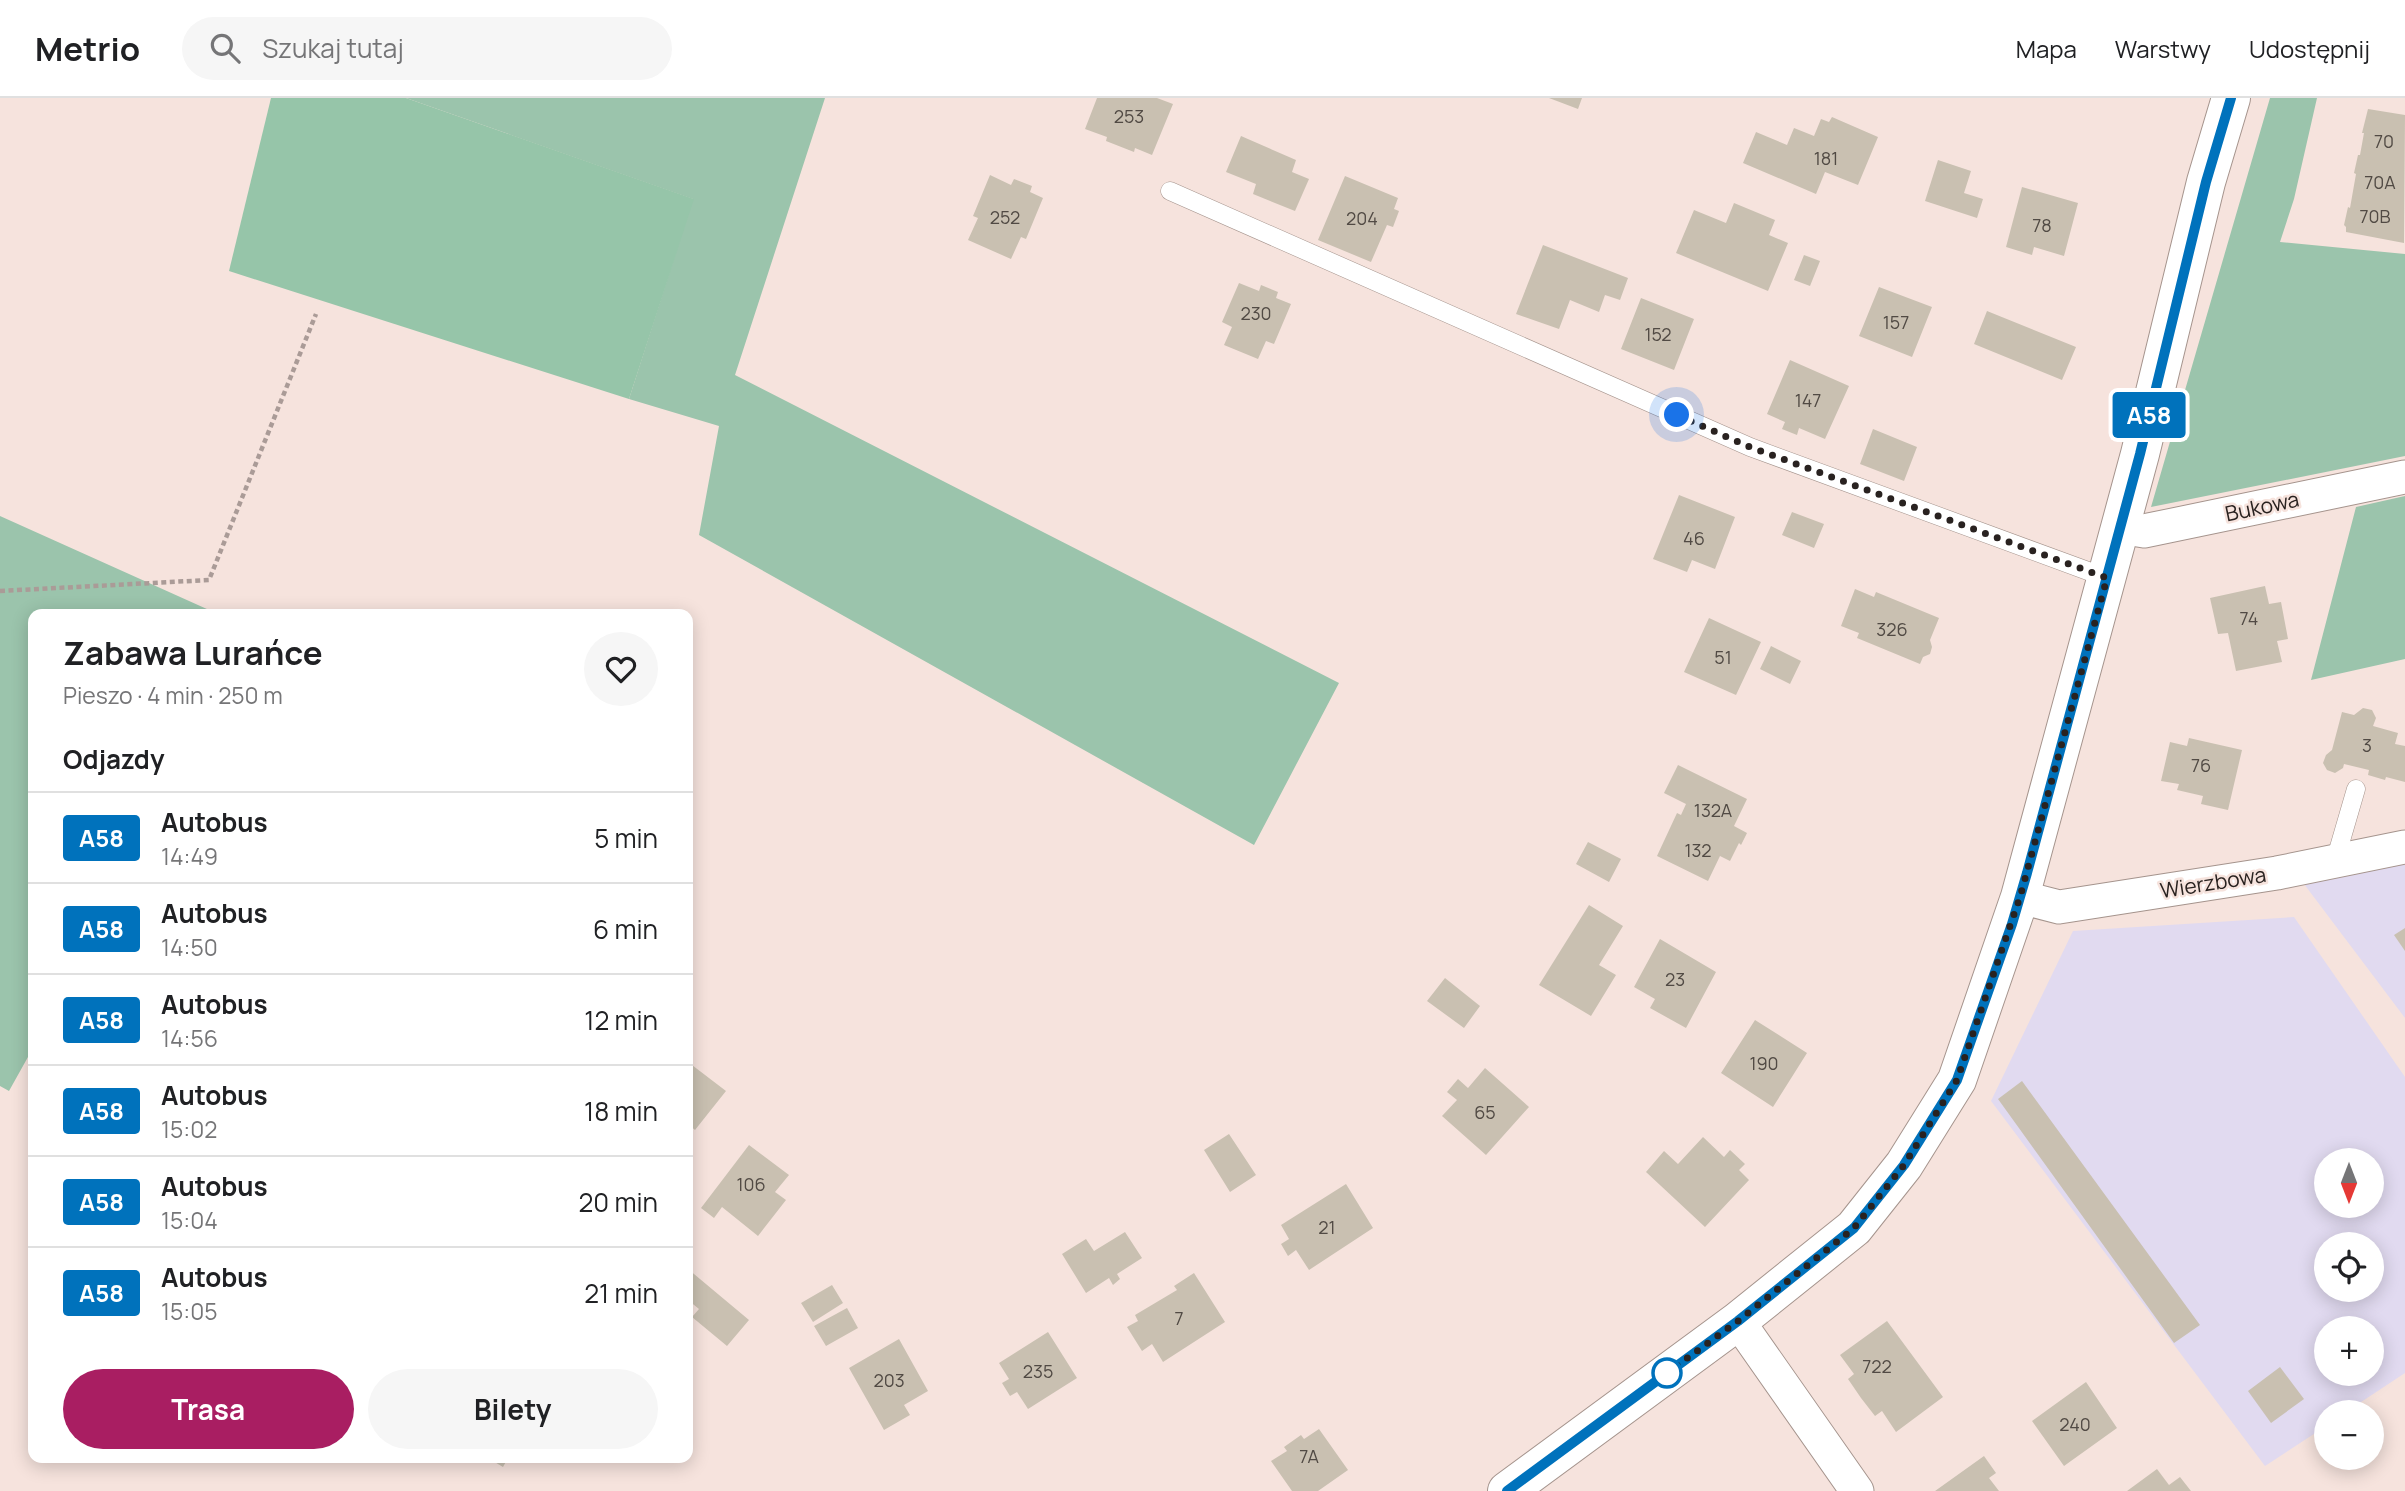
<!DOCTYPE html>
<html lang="pl">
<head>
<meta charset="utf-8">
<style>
  body { margin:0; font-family:Manrope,sans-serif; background:#f6f6f6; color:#202124; height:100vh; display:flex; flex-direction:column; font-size:26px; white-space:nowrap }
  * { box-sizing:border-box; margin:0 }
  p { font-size:23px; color:#757577 }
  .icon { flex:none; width:38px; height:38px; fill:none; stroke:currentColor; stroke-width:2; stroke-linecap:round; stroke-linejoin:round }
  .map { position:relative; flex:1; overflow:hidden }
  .drawer { position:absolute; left:28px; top:511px; width:665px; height:854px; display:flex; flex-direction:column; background:#fff; border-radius:14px; box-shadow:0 4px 18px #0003 }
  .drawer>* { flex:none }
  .badge { padding:0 14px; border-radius:5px; font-size:24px; line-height:46px }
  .needle { width:46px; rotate:180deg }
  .controls { position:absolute; left:2314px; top:1050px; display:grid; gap:14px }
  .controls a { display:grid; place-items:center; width:70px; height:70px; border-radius:50%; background:#fff; box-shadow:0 4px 18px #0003; font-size:35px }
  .you { position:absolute; width:35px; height:35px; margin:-18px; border:5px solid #fff; border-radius:50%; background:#1a73e8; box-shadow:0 0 0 10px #1a73e833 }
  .map>.badge { position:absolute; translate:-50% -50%; box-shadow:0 0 0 4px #fff }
  h2 { padding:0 35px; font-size:26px; line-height:63px }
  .round { display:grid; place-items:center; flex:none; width:74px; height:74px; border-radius:37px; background:#f6f6f6 }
  .head { display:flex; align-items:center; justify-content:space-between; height:119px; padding:0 35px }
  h1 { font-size:33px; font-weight:700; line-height:52px }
  .action { display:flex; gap:14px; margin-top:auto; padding:14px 35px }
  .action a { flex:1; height:80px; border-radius:42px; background:#a91e62; color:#fff; font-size:28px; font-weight:700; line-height:80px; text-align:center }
  .action a+a { background:#f6f6f6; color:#202124 }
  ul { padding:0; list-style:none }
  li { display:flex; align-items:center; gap:21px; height:91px; padding:0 35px; border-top:2px solid #e0e0e0 }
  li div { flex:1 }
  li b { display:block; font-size:26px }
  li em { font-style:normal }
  li .badge { min-width:77px; font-weight:700; text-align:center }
  header { display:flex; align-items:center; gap:42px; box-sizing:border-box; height:98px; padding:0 35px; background:#fff; border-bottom:2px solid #e0e0e0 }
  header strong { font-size:33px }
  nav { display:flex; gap:38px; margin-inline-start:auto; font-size:24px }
  .search { width:490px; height:63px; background:#f6f6f6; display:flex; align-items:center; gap:18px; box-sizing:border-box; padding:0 24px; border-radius:38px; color:#757577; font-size:26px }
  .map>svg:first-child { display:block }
  .commercial { fill:#e1daf0; fill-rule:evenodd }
  .green { fill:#9bc4ac }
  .forest { fill:#96c5a9 }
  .building { fill:#c9c0b1 }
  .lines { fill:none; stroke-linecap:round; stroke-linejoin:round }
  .lane-casing { stroke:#a5948d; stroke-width:19 }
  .street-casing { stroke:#a5948d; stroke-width:35 }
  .secondary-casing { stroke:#a5948d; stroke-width:40 }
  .path { stroke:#aa9b97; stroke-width:4.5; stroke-dasharray:5 3.5; stroke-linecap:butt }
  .lane { stroke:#fff; stroke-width:18 }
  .street { stroke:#fff; stroke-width:33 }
  .secondary { stroke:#fff; stroke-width:38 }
  .line-casing { stroke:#fff; stroke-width:16 }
  .line { stroke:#0072bc; stroke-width:10 }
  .walk { stroke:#292220; stroke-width:7; stroke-dasharray:0 12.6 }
  .stop-dot { fill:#fff; stroke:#0072bc; stroke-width:3.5 }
  .labels { text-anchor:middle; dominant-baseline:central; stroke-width:5; stroke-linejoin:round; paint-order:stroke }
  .number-label { font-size:18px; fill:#514a44 }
  .street-label { font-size:21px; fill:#292220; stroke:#f6e3dd }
</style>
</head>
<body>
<header>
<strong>Metrio</strong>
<div class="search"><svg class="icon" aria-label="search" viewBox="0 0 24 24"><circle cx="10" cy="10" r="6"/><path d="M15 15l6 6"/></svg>Szukaj tutaj</div>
<nav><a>Mapa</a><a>Warstwy</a><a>Udostępnij</a></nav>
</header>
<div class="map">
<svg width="2405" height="1393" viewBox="0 0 2405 1393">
  <rect width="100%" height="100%" fill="#f6e3dd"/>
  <!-- commercial -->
  <path class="commercial" d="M2405,766V920L2304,786Z
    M2294,819L2405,979V1275L2346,1314H2326V1328L2265,1368L1991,1003L2073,833ZM2326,1062H2371V1108H2326ZM2326,1146H2371V1192H2326ZM2326,1230H2371V1276H2326Z"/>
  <!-- green -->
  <path class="green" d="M406,0H825L735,277L1339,585L1254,747L699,437L719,328L629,301L693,101Z
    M2270,0H2317L2294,101L2280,144L2405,156V358L2151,409Z
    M2405,398V561L2311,582L2356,409Z
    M0,418L218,516H33V950L9,993L0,988Z"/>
  <!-- forest -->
  <path class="forest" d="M271,0H406L694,101L629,301L229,173Z"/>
  <!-- building -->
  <path class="building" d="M1097,0H1157L1173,6L1152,57L1135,50L1134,54L1106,43L1107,39L1085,31Z
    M1549,0H1582L1578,11Z
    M2368,11L2405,17L2404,145L2346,134V129L2344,127L2348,109L2350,110L2356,76L2354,75L2358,57H2360L2364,35H2362Z
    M1832,19L1878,39L1858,87L1825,74L1816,96L1743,65L1756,34L1787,47L1794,30L1814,38L1821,21L1829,24Z
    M1241,38L1296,62L1292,74L1309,81L1295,113L1253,96L1256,86L1226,74Z
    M1938,62L1971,73L1964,95L1983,101L1977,120L1925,103Z
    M990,77L1011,87L1014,81L1032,88L1030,94L1043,100L1026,141L1021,139L1011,161L968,142L978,120L973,118Z
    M1345,78L1398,100L1394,111L1399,113L1393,129L1387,127L1371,164L1318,142Z
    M2022,89L2078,105L2064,158L2034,149L2032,157L2006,149Z
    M1734,105L1775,122L1769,137L1788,145L1768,193L1676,155L1694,112L1726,125Z
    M1543,147L1628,180L1620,202L1605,197L1599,214L1570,202L1559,231L1516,216Z
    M1804,157L1820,163L1810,188L1794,182Z
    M1239,185L1259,193L1261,187L1278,194L1276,200L1291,206L1274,246L1266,243L1258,261L1224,247L1232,229L1222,224Z
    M1879,189L1932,209L1912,259L1859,238Z
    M1641,200L1694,221L1674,272L1621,251Z
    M1987,213L2076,249L2062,282L1974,246Z
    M1790,262L1849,288L1825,341L1799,330L1797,337L1782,331L1785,324L1767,316Z
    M1873,331L1917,349L1904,383L1860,366Z
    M1679,397L1735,419L1715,471L1692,462L1687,474L1653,461Z
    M1792,414L1824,426L1814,450L1782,437Z
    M2265,488L2269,506L2281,504L2288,541L2277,543L2282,564L2236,573L2228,535L2218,536L2210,500Z
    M1855,491L1874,499L1876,494L1939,520L1930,542L1932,549L1930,556L1923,559L1920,566L1857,540L1859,535L1841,528Z
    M1709,520L1761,544L1736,597L1684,574Z
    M1771,548L1801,563L1790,586L1760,571Z
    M2363,610L2372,612L2376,620L2373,628L2398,635L2395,646L2405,648V684L2386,679L2385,682L2368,677L2369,672L2344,666L2343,670L2335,675L2327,672L2323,665L2326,657L2332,652L2342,614L2354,617Z
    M2189,640L2242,652L2228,712L2201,706L2203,698L2177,692L2179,686L2161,683L2170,644L2187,648Z
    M1678,667L1747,701L1734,728L1747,735L1741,747L1739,745L1730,763L1720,758L1708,783L1657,758L1677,715L1681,717L1686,706L1664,695Z
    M1588,744L1621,761L1609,784L1576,766Z
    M1589,807L1623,828L1599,867L1616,877L1591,918L1539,887Z
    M2405,830V853L2394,837Z
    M1660,841L1716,874L1686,930L1650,910L1655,901L1634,889Z
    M1445,880L1480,908L1464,930L1427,903Z
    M1755,922L1807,955L1773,1009L1721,975Z
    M688,964L726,993L695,1032L688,1026Z
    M1485,970L1529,1009L1486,1057L1442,1018L1457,1002L1447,994L1458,981L1468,990Z
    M2022,983L2200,1227L2174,1245L1998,1001Z
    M1229,1036L1256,1077L1230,1094L1204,1052Z
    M1703,1039L1724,1059L1730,1052L1745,1066L1739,1072L1749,1082L1705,1129L1646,1074L1664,1053L1678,1066Z
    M749,1047L789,1077L775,1094L786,1102L758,1138L722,1109L714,1120L701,1110Z
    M1346,1086L1373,1130L1309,1172L1296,1152L1288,1158L1281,1146L1289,1141L1281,1127Z
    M1125,1134L1142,1160L1117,1176L1120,1181L1113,1187L1109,1180L1086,1195L1062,1156L1086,1141L1094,1153Z
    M688,1171L749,1222L727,1248L692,1219L699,1211L688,1202Z
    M1194,1175L1225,1224L1163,1264L1152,1246L1142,1253L1127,1229L1138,1223L1135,1217L1177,1192L1174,1188Z
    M832,1187L843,1205L813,1224L801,1205Z
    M847,1210L858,1230L826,1248L814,1228Z
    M1887,1223L1943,1299L1896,1334L1882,1313L1875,1318L1861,1300L1848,1281L1854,1276L1840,1257Z
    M1048,1234L1077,1280L1028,1311L1017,1294L1010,1298L1002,1285L1009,1281L999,1265Z
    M899,1241L928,1293L904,1307L910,1317L884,1332L849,1270Z
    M2280,1269L2304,1301L2271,1325L2248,1293Z
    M2086,1284L2117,1330L2064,1368L2032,1323Z
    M1319,1331L1348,1372L1318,1393H1292L1271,1363L1287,1353L1284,1349L1301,1337L1304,1341Z
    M1984,1358L1996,1375L1989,1380L1999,1393H1935Z
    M488,1360H508L503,1369Z
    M2157,1371L2169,1387L2180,1379L2191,1393H2127Z"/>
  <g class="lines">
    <!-- lane casing -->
    <g class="lane-casing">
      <path id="lane" d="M1170,93L1750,349L2107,480
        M2335,763L2356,691"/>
    </g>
    <!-- street casing -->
    <g class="street-casing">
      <path id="street" d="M2119,429L2144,433L2405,379
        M2020,799L2059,809L2277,775L2405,749
        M1738,1223L1857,1393"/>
    </g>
    <!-- secondary casing -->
    <g class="secondary-casing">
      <path id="secondary" d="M1507,1393L1738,1223L1854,1130L1904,1067L1957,982L2020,799L2140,356L2206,84L2231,0"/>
    </g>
    <!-- path -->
    <path class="path" d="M0,493L209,482L316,216"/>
    <!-- lane -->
    <use href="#lane" class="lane"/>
    <!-- street -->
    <use href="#street" class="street"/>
    <!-- secondary -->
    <use href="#secondary" class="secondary"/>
  </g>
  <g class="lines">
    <!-- line casing -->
    <g class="line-casing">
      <path id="line" d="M1507,1393L1738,1223L1854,1130L1904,1067L1957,982L2012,826L2027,775L2140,356L2206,84L2231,0"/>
    </g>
    <!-- line -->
    <use href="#line" class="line"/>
    <!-- walk -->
    <path class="walk" d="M1667,1275L1738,1223L1854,1130L1904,1067L1957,982L2020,799L2107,480L1750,349L1677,317"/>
  </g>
  <!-- markers -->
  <circle class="stop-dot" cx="1667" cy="1275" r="14"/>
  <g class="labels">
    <!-- number labels -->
    <g class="number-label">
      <text x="1129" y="18">253</text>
      <text x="2384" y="43">70</text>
      <text x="1826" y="60">181</text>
      <text x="2380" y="84">70A</text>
      <text x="2375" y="118">70B</text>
      <text x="1005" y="119">252</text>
      <text x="1362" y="120">204</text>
      <text x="2042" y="127">78</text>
      <text x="1256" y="215">230</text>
      <text x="1896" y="224">157</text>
      <text x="1658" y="236">152</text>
      <text x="1808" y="302">147</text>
      <text x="1694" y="440">46</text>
      <text x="2249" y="520">74</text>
      <text x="1892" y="531">326</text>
      <text x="1723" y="559">51</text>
      <text x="2367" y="647">3</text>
      <text x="2201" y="667">76</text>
      <text x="1713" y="712">132A</text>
      <text x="1698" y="752">132</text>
      <text x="1675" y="881">23</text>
      <text x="1764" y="965">190</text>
      <text x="1485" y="1014">65</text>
      <text x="751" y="1086">106</text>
      <text x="1327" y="1129">21</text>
      <text x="1179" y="1220">7</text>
      <text x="1877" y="1268">722</text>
      <text x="1038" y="1273">235</text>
      <text x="889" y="1282">203</text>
      <text x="2075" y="1326">240</text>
      <text x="1309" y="1358">7A</text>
    </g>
    <!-- street labels -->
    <g class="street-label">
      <text transform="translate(2262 408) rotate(-12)">Bukowa</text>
      <text transform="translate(2213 784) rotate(-9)">Wierzbowa</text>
    </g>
  </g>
</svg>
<div class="controls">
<a><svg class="needle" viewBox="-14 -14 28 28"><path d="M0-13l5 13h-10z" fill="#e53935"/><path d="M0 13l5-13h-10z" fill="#757577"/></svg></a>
<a><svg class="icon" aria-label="locate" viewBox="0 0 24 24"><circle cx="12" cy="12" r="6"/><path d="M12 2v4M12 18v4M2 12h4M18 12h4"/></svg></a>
<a>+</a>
<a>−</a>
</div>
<div class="you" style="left:1677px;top:317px"></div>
<b class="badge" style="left:2149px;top:317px;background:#0072bc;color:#fff">A58</b>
<section class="drawer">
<div class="head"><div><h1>Zabawa Lurańce</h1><p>Pieszo · 4 min · 250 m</p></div><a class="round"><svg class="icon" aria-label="heart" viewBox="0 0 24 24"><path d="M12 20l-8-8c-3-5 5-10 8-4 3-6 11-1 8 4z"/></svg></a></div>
<h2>Odjazdy</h2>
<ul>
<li><span class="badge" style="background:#0072bc;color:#fff">A58</span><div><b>Autobus</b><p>14:49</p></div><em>5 min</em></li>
<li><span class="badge" style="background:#0072bc;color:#fff">A58</span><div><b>Autobus</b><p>14:50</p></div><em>6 min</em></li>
<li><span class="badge" style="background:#0072bc;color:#fff">A58</span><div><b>Autobus</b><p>14:56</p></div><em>12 min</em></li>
<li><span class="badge" style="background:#0072bc;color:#fff">A58</span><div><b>Autobus</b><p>15:02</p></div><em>18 min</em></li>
<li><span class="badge" style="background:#0072bc;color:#fff">A58</span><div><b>Autobus</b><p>15:04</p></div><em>20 min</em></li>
<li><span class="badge" style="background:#0072bc;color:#fff">A58</span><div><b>Autobus</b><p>15:05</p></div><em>21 min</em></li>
</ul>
<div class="action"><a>Trasa</a><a>Bilety</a></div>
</section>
</div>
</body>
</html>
